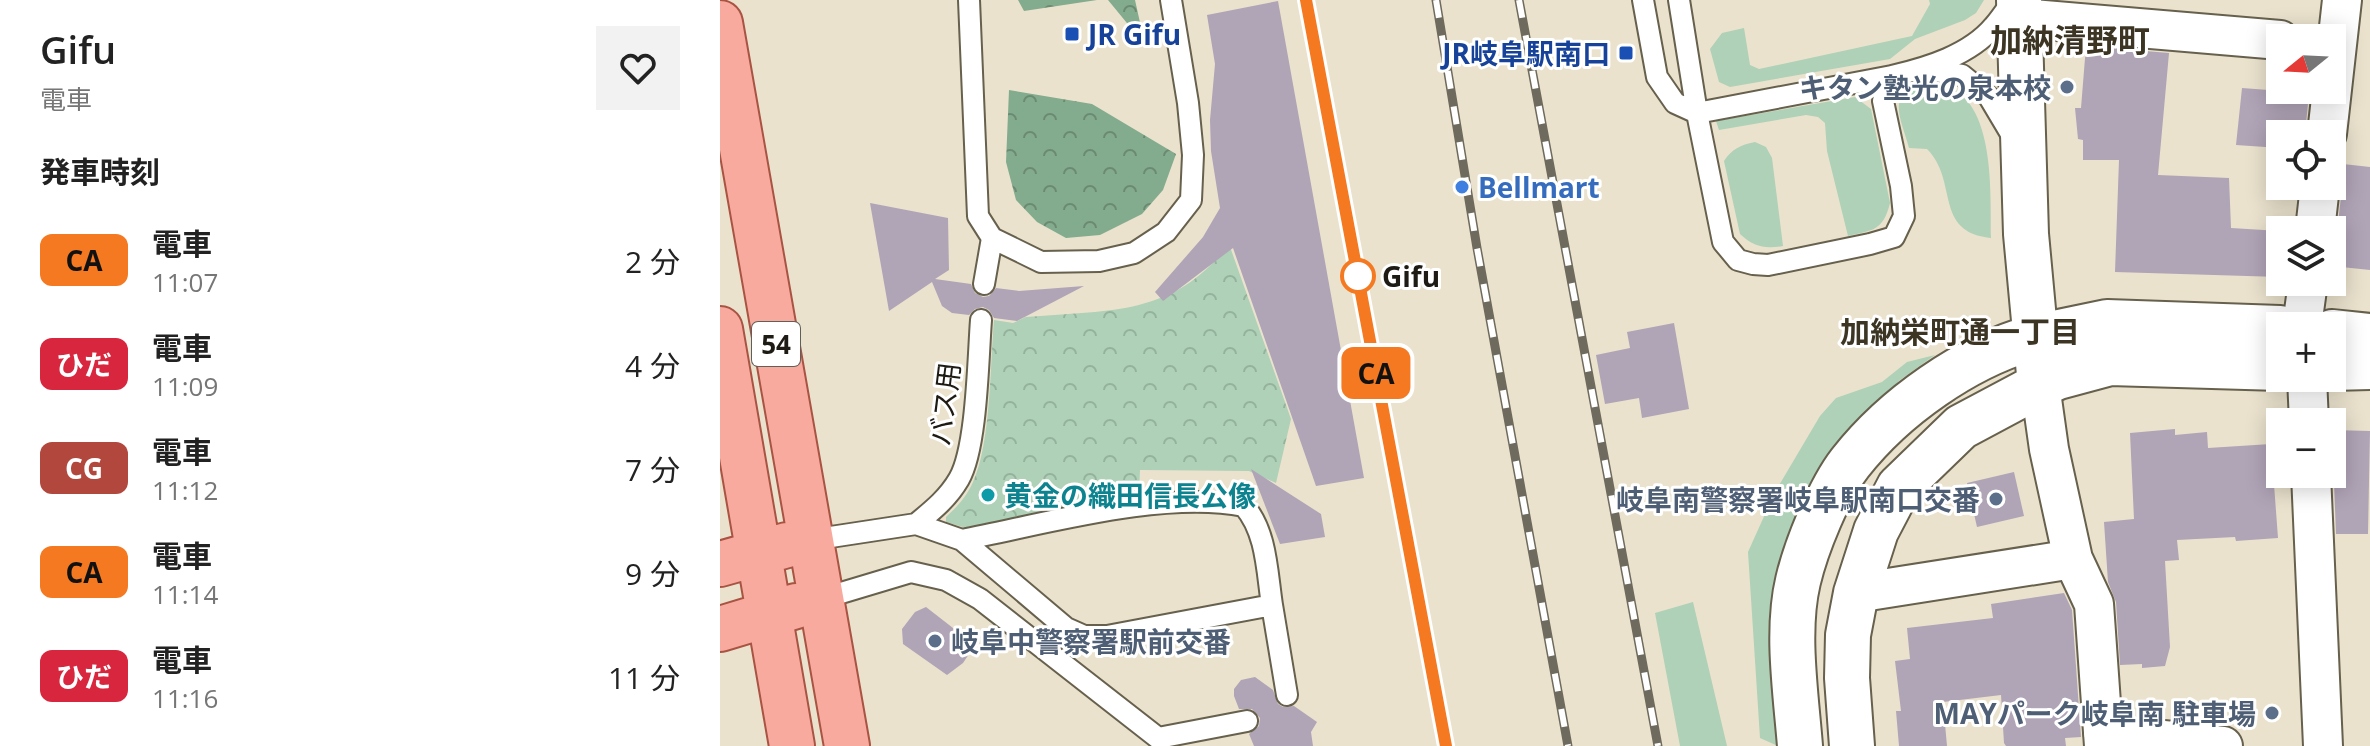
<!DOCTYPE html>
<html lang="ja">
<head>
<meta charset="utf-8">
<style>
  body { margin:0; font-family:"Open Sans","Noto Sans JP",sans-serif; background:#f2f2f2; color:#222; height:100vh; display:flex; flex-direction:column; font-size:30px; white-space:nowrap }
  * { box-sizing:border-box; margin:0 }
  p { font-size:26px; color:#767676 }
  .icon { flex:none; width:44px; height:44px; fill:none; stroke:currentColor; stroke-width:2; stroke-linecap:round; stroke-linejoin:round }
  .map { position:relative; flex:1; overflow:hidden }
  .side { display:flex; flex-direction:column; background:#fff; width:720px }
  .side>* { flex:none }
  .badge { padding:0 16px; border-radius:12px; font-size:28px; line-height:52px }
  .needle { width:52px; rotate:252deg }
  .tools { position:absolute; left:1546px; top:24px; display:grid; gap:16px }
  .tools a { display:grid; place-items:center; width:80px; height:80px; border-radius:0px; background:#fff; box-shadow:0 4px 20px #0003; font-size:40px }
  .map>.badge { position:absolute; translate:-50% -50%; box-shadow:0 0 0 4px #fff }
  h2 { padding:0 40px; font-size:30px; line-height:72px }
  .round { display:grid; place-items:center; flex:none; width:84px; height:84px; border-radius:0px; background:#f2f2f2 }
  .head { display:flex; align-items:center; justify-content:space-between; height:136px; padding:0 40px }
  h1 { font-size:38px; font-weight:600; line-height:60px }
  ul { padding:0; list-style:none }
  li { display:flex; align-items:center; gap:24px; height:104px; padding:0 40px }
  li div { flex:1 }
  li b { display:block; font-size:30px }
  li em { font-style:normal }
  li .badge { min-width:88px; font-weight:700; text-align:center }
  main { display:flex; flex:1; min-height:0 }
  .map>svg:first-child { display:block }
  .green { fill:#aed1b7 }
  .forest { fill:url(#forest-crowns) }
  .park { fill:url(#park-crowns) }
  .building { fill:#b0a4b7 }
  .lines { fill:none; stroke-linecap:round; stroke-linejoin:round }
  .service-casing { stroke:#66604d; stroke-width:24 }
  .minor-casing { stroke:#66604d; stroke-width:42 }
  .tertiary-casing { stroke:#66604d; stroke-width:48 }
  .secondary-casing { stroke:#66604d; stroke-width:48 }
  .primary-casing { stroke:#a95343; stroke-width:48 }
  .service { stroke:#fff; stroke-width:20 }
  .minor { stroke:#fff; stroke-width:38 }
  .tertiary { stroke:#fff; stroke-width:44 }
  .secondary { stroke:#fff; stroke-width:44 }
  .primary { stroke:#f8aa9e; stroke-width:44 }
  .rail-casing { stroke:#6e6a5d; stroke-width:9 }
  .rail { stroke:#fff; stroke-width:6; stroke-dasharray:18; stroke-linecap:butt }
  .line-casing { stroke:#fff; stroke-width:18 }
  .line { stroke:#f47921; stroke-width:12 }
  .transit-dot { fill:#1a4fb4; stroke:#fff; stroke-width:3 }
  .service-dot { fill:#5c6f8a; stroke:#fff; stroke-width:3 }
  .shop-dot { fill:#3f7fe0; stroke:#fff; stroke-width:3 }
  .stop-dot { fill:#fff; stroke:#f47921; stroke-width:4 }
  .culture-dot { fill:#0f9aa8; stroke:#fff; stroke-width:3 }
  .labels { text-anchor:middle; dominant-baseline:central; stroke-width:6; stroke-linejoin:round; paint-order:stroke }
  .shield { fill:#fff; stroke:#615f5a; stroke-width:2 }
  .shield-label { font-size:26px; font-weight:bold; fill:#1d1b13 }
  .transit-label { font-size:28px; font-weight:bold; fill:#164399; stroke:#fff; text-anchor:start }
  .service-label { font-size:28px; font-weight:bold; fill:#4e5e75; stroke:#fff; text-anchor:end }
  .shop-label { font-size:28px; font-weight:bold; fill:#366cbe; stroke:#fff; text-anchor:start }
  .stop-label { font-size:28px; font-weight:bold; fill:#1d1b13; stroke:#fff; text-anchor:start }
  .street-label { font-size:28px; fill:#1d1b13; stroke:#fff }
  .culture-label { font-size:28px; font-weight:bold; fill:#0d838f; stroke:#fff; text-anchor:start }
  .neighbourhood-label { font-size:30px; font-weight:bold; fill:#3c3524; stroke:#fff }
  .quarter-label { font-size:32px; font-weight:bold; fill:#3c3524; stroke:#fff }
</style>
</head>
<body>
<main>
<section class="side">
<div class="head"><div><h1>Gifu</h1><p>電車</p></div><a class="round"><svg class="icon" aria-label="heart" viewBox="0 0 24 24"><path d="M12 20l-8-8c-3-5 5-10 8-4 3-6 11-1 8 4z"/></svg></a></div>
<h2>発車時刻</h2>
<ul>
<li><span class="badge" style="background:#f47921;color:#111">CA</span><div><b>電車</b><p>11:07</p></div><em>2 分</em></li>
<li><span class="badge" style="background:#d7263d;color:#fff">ひだ</span><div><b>電車</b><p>11:09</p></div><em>4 分</em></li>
<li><span class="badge" style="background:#b2473e;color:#fff">CG</span><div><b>電車</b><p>11:12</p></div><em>7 分</em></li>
<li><span class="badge" style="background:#f47921;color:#111">CA</span><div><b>電車</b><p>11:14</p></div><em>9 分</em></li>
<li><span class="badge" style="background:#d7263d;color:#fff">ひだ</span><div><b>電車</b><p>11:16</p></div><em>11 分</em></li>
</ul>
</section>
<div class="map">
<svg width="1650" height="746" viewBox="0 0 1650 746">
  <defs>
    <pattern id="forest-crowns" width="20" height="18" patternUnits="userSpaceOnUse" patternTransform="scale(2)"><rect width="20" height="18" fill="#83ab8d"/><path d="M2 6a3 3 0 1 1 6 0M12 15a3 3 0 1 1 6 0" fill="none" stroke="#6b8a72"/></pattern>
    <pattern id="park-crowns" width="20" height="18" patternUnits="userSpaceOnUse" patternTransform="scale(2)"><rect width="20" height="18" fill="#aed1b7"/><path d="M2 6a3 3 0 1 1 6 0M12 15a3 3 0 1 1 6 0" fill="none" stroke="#95b39c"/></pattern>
  </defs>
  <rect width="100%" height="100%" fill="#eae2cd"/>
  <!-- green -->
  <path class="green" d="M1209,0H1264L1256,13L1245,20L1195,39L1170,59L1010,87L999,82L990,49L1002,33L1024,28L1030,65L1039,69L1192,36L1210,4Z
    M1204,82C1278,80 1270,189 1271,238C1213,232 1239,181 1207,149L1189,148C1181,117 1165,95 1204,82Z
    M1135,97L1151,109L1170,203C1163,231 1153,230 1128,236L1107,151L1105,123L1098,117L1086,115L999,130L996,121Z
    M1035,142L1046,147L1052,158L1063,246C1045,249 1034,247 1020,234L1004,161C1012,149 1020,145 1035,142Z
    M1215,355L1180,380L1147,412L1107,462L1058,746L1040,738L1028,552L1055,492L1100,416L1116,398L1162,382L1187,362Z
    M973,602L1007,746H960L935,613Z"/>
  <!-- forest -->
  <path class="forest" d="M298,0H377L304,11Z
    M388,0H415L425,45Z
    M289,90L372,104L456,154L443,190L422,214L380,235L346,238L317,222L296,200L286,162Z"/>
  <!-- park -->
  <path class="park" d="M509,244L571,419L556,483L529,471L420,470L419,492L405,499L246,528L226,522V517C237,507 247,496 253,482C271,443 270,365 274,320L293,323L306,317C388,310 454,317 509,244Z"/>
  <!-- building -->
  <path class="building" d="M558,1L644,478L596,486L513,248L443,301L435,292L483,237L500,208L491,151L490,120L495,64L487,15Z
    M1366,46L1449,53L1438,175L1509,178L1511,228L1560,231V277L1395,272L1399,160H1363V140L1358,139L1355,108H1361Z
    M1522,88L1589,93L1585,134H1560V148L1516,145Z
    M1614,163L1650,167V270L1612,266V244L1617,232L1622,188L1620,178L1613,169Z
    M150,203L228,218L229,270L215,279L251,284L255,293L263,297L269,296L276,288L299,291L364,286L297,321L274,318L269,310L263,307L255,309L249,315L232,313L222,306L212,282L169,311Z
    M954,323L969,409L922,418L919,398L885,404L876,355L910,348L907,332Z
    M1455,429V435L1487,432L1488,448L1551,444L1558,538L1516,541L1515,537L1457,540L1459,560L1445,561L1450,647L1445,666L1422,668V664L1400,665L1396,602L1388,582L1384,522L1414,519L1410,433Z
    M1612,430L1650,431L1648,534H1616Z
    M531,469L601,514L605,537L560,544Z
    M1294,472L1304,516L1257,527L1247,483Z
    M1344,593L1352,610L1361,737L1345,738L1346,746H1286L1284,743L1281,695L1223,702L1227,746H1179L1176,711H1181L1175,661L1190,659L1187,628L1273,618L1271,604Z
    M206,607L251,642L249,654L243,663L227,675L183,644L182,629L195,612Z
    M535,677L553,690L558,704L563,707L574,706L597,722L591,732L593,746H534L529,734L539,726L540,718L532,709H519L514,696V689L521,680Z"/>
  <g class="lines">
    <!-- service casing -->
    <g class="service-casing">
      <path id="service" d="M249,0L258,216L272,238L321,262L379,261L414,253L446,232L471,200L473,155L468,103L451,0
        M923,0L937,77L955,103L977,113L1172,76
        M959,0L977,113L1003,242L1018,260L1033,264L1048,265L1150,244L1174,237L1184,216L1181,186L1163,101L1172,76C1207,68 1250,55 1274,26C1281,18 1287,9 1293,0
        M1202,69L1242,75L1269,97L1294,139
        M264,284L272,238
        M196,524C213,510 228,498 239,479C257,448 258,359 261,320
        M91,540L196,524L242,540L346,628L364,636H387L552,605L567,695
        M242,540C325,524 442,490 524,506C547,532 547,573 552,605
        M101,599L191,572L226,580L260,599L438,738L527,721"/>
    </g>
    <!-- minor casing -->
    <g class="minor-casing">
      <path id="minor" d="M1301,18L1560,40
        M1607,134L1622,0
        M1595,230L1600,186
        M1582,326L1588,282
        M1587,378L1589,422
        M1320,385L1329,449L1353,559L1374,604L1384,746
        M1591,474L1603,746
        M1136,593L1353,559
        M1383,734L1503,746"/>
    </g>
    <!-- tertiary casing -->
    <g class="tertiary-casing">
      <path id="tertiary" d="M1080,746C1076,695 1066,631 1078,581C1086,547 1109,490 1130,463C1174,407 1246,356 1315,337
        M1132,746L1127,678L1128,635L1136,593L1156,531L1179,487L1241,427L1320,385L1306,234L1299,0"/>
    </g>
    <!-- secondary casing -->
    <g class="secondary-casing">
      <path id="secondary" d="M1612,332L1650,336
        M1315,337L1387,322L1560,328
        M1612,368L1650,367
        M1320,385L1338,377L1390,363L1560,368"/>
    </g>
    <!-- primary casing -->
    <g class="primary-casing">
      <path id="primary" d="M0,23L127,746
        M0,329L72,746
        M0,564L67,545
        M0,629L76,606"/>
    </g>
    <!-- service -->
    <use href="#service" class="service"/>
    <!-- minor -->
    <use href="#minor" class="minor"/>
    <!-- tertiary -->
    <use href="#tertiary" class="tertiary"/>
    <!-- secondary -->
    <use href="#secondary" class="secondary"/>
    <!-- primary -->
    <use href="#primary" class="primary"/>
    <!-- rail casing -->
    <g class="rail-casing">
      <path id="rail" d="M586,0L726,746
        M716,0L757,248L848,746
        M799,0L938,746"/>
    </g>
    <!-- rail -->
    <use href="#rail" class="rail"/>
  </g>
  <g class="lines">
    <!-- line casing -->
    <g class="line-casing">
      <path id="line" d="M586,0L726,746"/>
    </g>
    <!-- line -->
    <use href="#line" class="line"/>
  </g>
  <!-- markers -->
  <g class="transit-dot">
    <rect x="344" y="26" width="16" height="16" rx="4"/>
    <rect x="898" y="45" width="16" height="16" rx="4"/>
  </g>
  <g class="service-dot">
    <circle cx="1347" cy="87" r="8"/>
    <circle cx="1276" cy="499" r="8"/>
    <circle cx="215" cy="641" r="8"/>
    <circle cx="1552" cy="713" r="8"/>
  </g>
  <circle class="shop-dot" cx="742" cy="187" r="8"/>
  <circle class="stop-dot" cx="638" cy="276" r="16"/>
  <circle class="culture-dot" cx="268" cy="495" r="8"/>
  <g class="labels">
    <!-- shield labels -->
    <rect class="shield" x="32" y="322" width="48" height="44" rx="6"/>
    <g class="shield-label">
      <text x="56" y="344">54</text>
    </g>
    <!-- transit labels -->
    <g class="transit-label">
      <text x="368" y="34">JR Gifu</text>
      <text x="890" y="53" text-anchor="end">JR岐阜駅南口</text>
    </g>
    <!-- service labels -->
    <g class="service-label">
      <text x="1331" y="87">キタン塾光の泉本校</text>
      <text x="1260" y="499">岐阜南警察署岐阜駅南口交番</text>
      <text x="231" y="641" text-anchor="start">岐阜中警察署駅前交番</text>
      <text x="1536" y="713">MAYパーク岐阜南 駐車場</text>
    </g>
    <!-- shop labels -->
    <g class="shop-label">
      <text x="758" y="187">Bellmart</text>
    </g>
    <!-- stop labels -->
    <g class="stop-label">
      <text x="662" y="276">Gifu</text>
    </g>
    <!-- street labels -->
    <g class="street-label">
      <text transform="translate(224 404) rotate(-83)">バス用</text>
    </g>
    <!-- culture labels -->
    <g class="culture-label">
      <text x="284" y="495">黄金の織田信長公像</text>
    </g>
    <!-- neighbourhood labels -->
    <g class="neighbourhood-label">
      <text x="1240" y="331">加納栄町通一丁目</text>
    </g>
    <!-- quarter labels -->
    <g class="quarter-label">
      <text x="1350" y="39">加納清野町</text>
    </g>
  </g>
</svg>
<div class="tools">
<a><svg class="needle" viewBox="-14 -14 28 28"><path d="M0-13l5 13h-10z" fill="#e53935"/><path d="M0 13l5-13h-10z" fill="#767676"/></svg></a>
<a><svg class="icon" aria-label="locate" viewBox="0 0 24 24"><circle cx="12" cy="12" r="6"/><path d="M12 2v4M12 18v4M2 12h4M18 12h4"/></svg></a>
<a><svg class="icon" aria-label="layers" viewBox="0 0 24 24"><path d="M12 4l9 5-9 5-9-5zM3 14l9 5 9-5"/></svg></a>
<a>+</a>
<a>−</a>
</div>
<b class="badge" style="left:656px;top:373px;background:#f47921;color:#111">CA</b>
</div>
</main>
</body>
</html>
